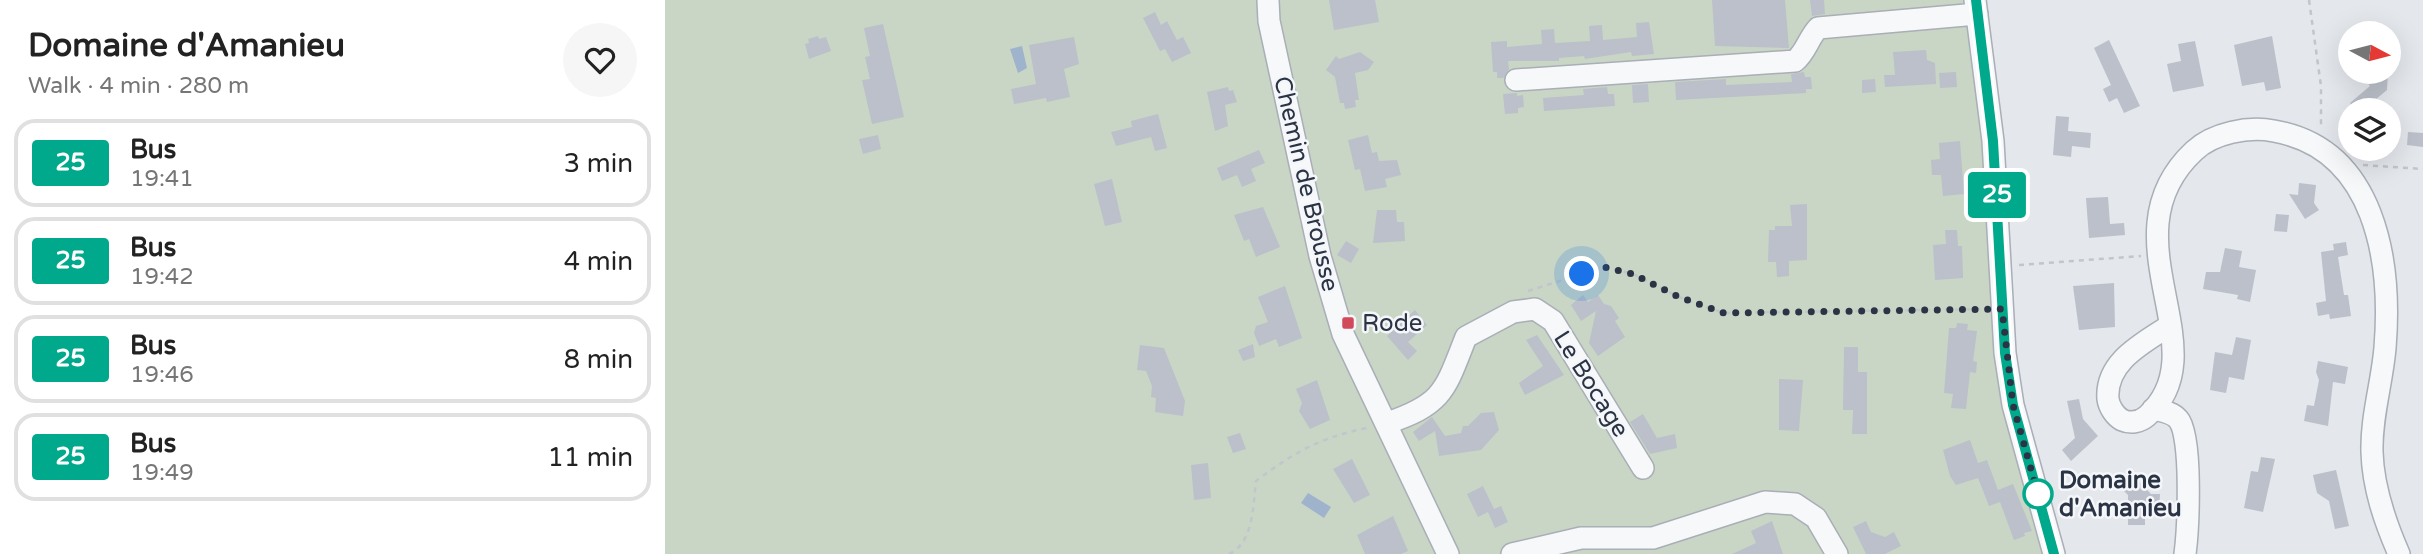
<!DOCTYPE html>
<html lang="en">
<head>
<meta charset="utf-8">
<style>
  body { margin:0; font-family:"Varela Round",sans-serif; background:#f6f6f6; color:#222; height:100vh; display:flex; flex-direction:column; font-size:26px; white-space:nowrap }
  * { box-sizing:border-box; margin:0 }
  p { font-size:23px; color:#767676 }
  .icon { flex:none; width:38px; height:38px; fill:none; stroke:currentColor; stroke-width:2; stroke-linecap:round; stroke-linejoin:round }
  .map { position:relative; flex:1; overflow:hidden }
  .drawer { display:flex; flex-direction:column; background:#fff; width:665px }
  .drawer>* { flex:none }
  .badge { padding:0 14px; border-radius:5px; font-size:24px; line-height:46px }
  .needle { width:46px; rotate:97deg }
  .tools { position:absolute; left:1673px; top:21px; display:grid; gap:14px }
  .tools a { display:grid; place-items:center; width:63px; height:63px; border-radius:50%; background:#fff; box-shadow:0 7px 28px #0002; font-size:35px }
  .you { position:absolute; width:35px; height:35px; margin:-18px; border:5px solid #fff; border-radius:50%; background:#1a73e8; box-shadow:0 0 0 10px #1a73e833 }
  .map>.badge { position:absolute; translate:-50% -50%; box-shadow:0 0 0 4px #fff }
  .round { display:grid; place-items:center; flex:none; width:74px; height:74px; border-radius:37px; background:#f6f6f6 }
  .head { display:flex; align-items:center; justify-content:space-between; height:119px; padding:0 28px }
  h1 { font-size:33px; font-weight:800; line-height:52px }
  ul { padding:0; list-style:none }
  li { display:flex; align-items:center; gap:21px; height:88px; margin:0 14px 10px; padding:0 14px; border:4px solid #e0e0e0; border-radius:21px }
  li div { flex:1 }
  li b { display:block; font-size:26px }
  li em { font-style:normal }
  li .badge { min-width:77px; font-weight:700; text-align:center }
  main { display:flex; flex:1; min-height:0 }
  .map>svg:first-child { display:block }
  .green { fill:#c9d6c5 }
  .water { fill:#9fb4cc }
  .building { fill:#bbc0ca }
  .lines { fill:none; stroke-linecap:round; stroke-linejoin:round }
  .minor-casing { stroke:#a9aeb7; stroke-width:24 }
  .path { stroke:#c2c5cb; stroke-width:2.5; stroke-dasharray:5 5; stroke-linecap:butt }
  .minor { stroke:#f7f8fa; stroke-width:21 }
  .line-casing { stroke:#fff; stroke-width:16 }
  .line { stroke:#00a98b; stroke-width:10 }
  .walk { stroke:#2b3445; stroke-width:7; stroke-dasharray:0 12.6 }
  .poi-dot { fill:#d1495b; stroke:#f4f6f9; stroke-width:2.5 }
  .stop-dot { fill:#fff; stroke:#00a98b; stroke-width:3.5 }
  .labels { text-anchor:middle; dominant-baseline:central; stroke-width:5; stroke-linejoin:round; paint-order:stroke }
  .street-label { font-size:24px; fill:#2b3445; stroke:#f4f6f9 }
  .poi-label { font-size:24px; fill:#2b3445; stroke:#f4f6f9; text-anchor:start }
  .stop-label { font-size:24px; font-weight:bold; fill:#2b3445; stroke:#f4f6f9; text-anchor:start }
</style>
</head>
<body>
<main>
<section class="drawer">
<div class="head"><div><h1>Domaine d'Amanieu</h1><p>Walk · 4 min · 280 m</p></div><a class="round"><svg class="icon" aria-label="heart" viewBox="0 0 24 24"><path d="M12 20l-8-8c-3-5 5-10 8-4 3-6 11-1 8 4z"/></svg></a></div>
<ul>
<li><span class="badge" style="background:#00a98b;color:#fff">25</span><div><b>Bus</b><p>19:41</p></div><em>3 min</em></li>
<li><span class="badge" style="background:#00a98b;color:#fff">25</span><div><b>Bus</b><p>19:42</p></div><em>4 min</em></li>
<li><span class="badge" style="background:#00a98b;color:#fff">25</span><div><b>Bus</b><p>19:46</p></div><em>8 min</em></li>
<li><span class="badge" style="background:#00a98b;color:#fff">25</span><div><b>Bus</b><p>19:49</p></div><em>11 min</em></li>
</ul>
</section>
<div class="map">
<svg width="1758" height="554" viewBox="0 0 1758 554">
  <rect width="100%" height="100%" fill="#e4e7ec"/>
  <!-- green -->
  <path class="green" d="M0,0H1310L1337,309L1388,554H0Z"/>
  <!-- water -->
  <path class="water" d="M357,46L362,68L353,73L345,49Z
    M643,493L666,507L659,518L636,503Z"/>
  <!-- building -->
  <path class="building" d="M664,0H710L714,22L669,30Z
    M1047,0H1120L1124,48L1050,46Z
    M1145,0H1159L1160,14L1147,16Z
    M490,12L496,25L502,21L512,40L518,37L526,53L507,62L500,49L495,51L478,18Z
    M984,22L989,54L967,56L966,52L920,59L919,56L894,58V61H843L844,69L838,78H832V72H828L826,42L842,41V47L877,44L876,30L889,29L890,43L925,41L924,26L937,25L938,40L972,37L971,23Z
    M218,24L239,117L207,124L197,80L205,79L200,57L205,56L199,28Z
    M153,36L154,39L161,37L166,51L144,59L140,44L144,43L143,39Z
    M1607,36L1616,88L1601,91L1599,82L1577,86L1569,45Z
    M409,37L414,64L399,69L405,97L382,102L381,98L349,104L346,89L371,84L364,45Z
    M1444,40L1475,106L1459,113L1452,98L1444,102L1438,89L1446,85L1429,48Z
    M1530,41L1539,86L1508,92L1502,64L1516,61L1513,44Z
    M1261,50L1262,60L1270,63L1271,84L1220,87L1219,75H1230L1228,52Z
    M695,52L709,62L703,70L690,73L694,100H690L691,107L680,109L679,103H675L670,77L661,70L671,56L674,59Z
    M1139,72L1140,77H1146L1147,89H1141V93L1011,100L1010,82L1061,79V85L1127,82L1126,74Z
    M1291,72L1292,87L1275,88L1274,73Z
    M1701,72H1723L1722,90L1698,110H1691L1685,103L1705,86L1700,80Z
    M1210,79L1211,92L1197,93V80Z
    M983,84L984,102L968,103L967,85Z
    M563,87L564,91L568,90L572,102L560,105L563,126L550,131L542,92Z
    M942,87L943,94H949L950,106L879,111L878,98L919,95L918,89Z
    M852,93V96L858,95L859,107L853,108V113L840,114L838,94Z
    M493,114L502,148L490,151L486,137L451,146L446,132L467,127L466,121Z
    M1391,116L1404,117L1403,131L1426,133L1425,148L1407,146L1406,157L1388,155Z
    M1743,132L1758,133V147L1742,145Z
    M213,135L216,149L198,154L194,139Z
    M703,135L707,153L712,152L714,161L732,160L736,175L720,179L722,187L700,191L695,169L690,170L683,140Z
    M1295,141L1299,194L1278,196L1276,175H1267L1266,160L1275,159L1274,143Z
    M594,150L600,163L586,169L591,181L577,187L572,175L557,181L552,168Z
    M447,179L457,222L440,226L429,184Z
    M1634,183L1651,185L1649,203L1654,210L1640,219L1624,194L1633,195Z
    M1443,197L1445,224L1459,223L1460,235L1424,238L1421,198Z
    M1142,204V260L1124,261V276L1112,277L1111,262H1103L1104,230H1110V226H1127L1125,205Z
    M598,207L615,247L591,257L584,239L579,241L569,215Z
    M712,210H731L732,222H739L740,241L708,243Z
    M1611,214L1624,215L1622,232L1609,231Z
    M1280,230H1292L1293,246H1297L1298,278L1270,280L1268,245L1281,244Z
    M681,241L694,249L686,263L672,255Z
    M1681,242L1683,255L1673,257L1679,295H1683L1686,316L1665,319L1664,314L1653,316L1651,303L1661,301L1656,252L1669,250L1668,244Z
    M1560,248L1577,251L1574,267L1591,270L1585,302L1572,299L1573,295L1538,289L1541,272H1555Z
    M1449,283L1450,327L1414,330L1408,286Z
    M620,286L637,338L614,347L611,339L594,346L589,333L591,326L603,322L593,297Z
    M918,295L923,302L933,295L939,304L946,306L954,318L950,321L960,337L933,356L924,343L931,311L916,321L906,305Z
    M750,310L762,325L743,342L752,351L743,360L722,336Z
    M1292,323L1303,324L1302,330L1312,331L1308,361L1312,362L1311,373L1305,372L1301,409L1286,408L1288,394L1279,393L1284,328H1291Z
    M872,335L899,375L860,395L854,383L878,366L861,340Z
    M1571,337L1586,340L1579,380L1564,377L1561,393L1545,390L1550,352L1567,355Z
    M588,344L590,357L578,361L573,350Z
    M475,345L499,348L520,401L518,416L490,412L491,398L486,397L487,386L481,371L472,370Z
    M1179,347H1193V372H1202V434H1187L1188,410H1178Z
    M1653,361L1683,367L1680,384L1668,382L1663,426L1639,421L1642,405L1649,406L1654,380L1651,372Z
    M1114,379L1138,380L1134,431L1114,430Z
    M652,380L665,420L645,429L634,411L637,403L631,389Z
    M1414,399L1418,419L1433,436L1406,461L1397,450L1410,438L1402,401Z
    M829,412L834,430L816,450L774,456L770,431L754,441L748,432L767,417L780,436L796,433L798,426H803L816,413Z
    M978,414L992,438L1010,434L1012,448L985,454L965,422Z
    M575,433L581,449L568,453L562,437Z
    M1305,440L1313,463L1322,460L1333,490L1348,484L1367,531L1359,533L1360,536L1349,540L1335,502L1324,506L1313,478L1291,485L1285,476L1278,450Z
    M1596,457L1610,459L1598,512L1579,508L1586,471L1593,472Z
    M687,459L705,495L689,503L668,469Z
    M543,463L546,498L529,500L526,465Z
    M1671,470L1684,526L1670,529L1664,501L1652,493L1648,475Z
    M1466,473L1486,494H1495L1494,510H1480V525H1463V495L1453,485Z
    M818,486L829,509L836,506L843,522L830,528L823,512L813,517L802,494Z
    M728,516L743,551L736,554H700L692,535Z
    M1107,521L1118,554H1067L1091,543L1086,531Z
    M1201,521L1206,532L1220,537L1229,532L1236,546L1220,554H1201L1188,527Z"/>
  <g class="lines">
    <!-- minor casing -->
    <g class="minor-casing">
      <path id="minor" d="M603,0L604,21L655,256L678,334L783,554
        M1310,0L1328,141L1340,353L1348,405L1389,554
        M851,80L1130,61C1141,52 1143,39 1153,28L1312,14
        M1504,326C1478,343 1440,362 1443,399C1444,407 1450,416 1457,420C1466,424 1475,422 1482,416C1557,349 1437,237 1529,151C1548,133 1583,126 1609,131C1711,149 1727,262 1720,348C1717,383 1706,417 1707,452C1708,488 1720,522 1734,554
        M1488,409C1497,411 1507,412 1513,419C1528,435 1523,531 1520,554
        M722,423C779,404 780,390 801,337L848,312L870,309L888,321L978,468
        M847,554L916,538H988L1100,502L1130,504L1151,518L1172,554"/>
    </g>
    <!-- path -->
    <path class="path" d="M1644,0L1656,86V129
      M1698,165L1758,169
      M1354,265L1476,256
      M863,291L939,267L968,274L1014,297L1059,313L1320,309
      M564,554C589,543 588,504 591,481C628,453 656,437 702,428"/>
    <!-- minor -->
    <use href="#minor" class="minor"/>
  </g>
  <g class="lines">
    <!-- line casing -->
    <g class="line-casing">
      <path id="line" d="M1311,0L1328,141L1340,353L1348,405L1389,554"/>
    </g>
    <!-- line -->
    <use href="#line" class="line"/>
    <!-- walk -->
    <path class="walk" d="M917,274L939,267L968,274L1014,297L1059,313L1337,309L1348,405L1373,494"/>
  </g>
  <!-- markers -->
  <rect class="poi-dot" x="676" y="316" width="14" height="14" rx="3.5"/>
  <circle class="stop-dot" cx="1373" cy="494" r="14"/>
  <g class="labels">
    <!-- street labels -->
    <g class="street-label">
      <text transform="translate(641 184) rotate(77)">Chemin de Brousse</text>
      <text transform="translate(926 384) rotate(58)">Le Bocage</text>
    </g>
    <!-- poi labels -->
    <g class="poi-label">
      <text x="697" y="323">Rode</text>
    </g>
    <!-- stop labels -->
    <g class="stop-label">
      <text x="1394" y="480">Domaine<tspan x="1394" dy="28">d'Amanieu</tspan></text>
    </g>
  </g>
</svg>
<div class="tools">
<a><svg class="needle" viewBox="-14 -14 28 28"><path d="M0-13l5 13h-10z" fill="#e53935"/><path d="M0 13l5-13h-10z" fill="#767676"/></svg></a>
<a><svg class="icon" aria-label="layers" viewBox="0 0 24 24"><path d="M12 4l9 5-9 5-9-5zM3 14l9 5 9-5"/></svg></a>
</div>
<div class="you" style="left:917px;top:274px"></div>
<b class="badge" style="left:1332px;top:195px;background:#00a98b;color:#fff">25</b>
</div>
</main>
</body>
</html>
